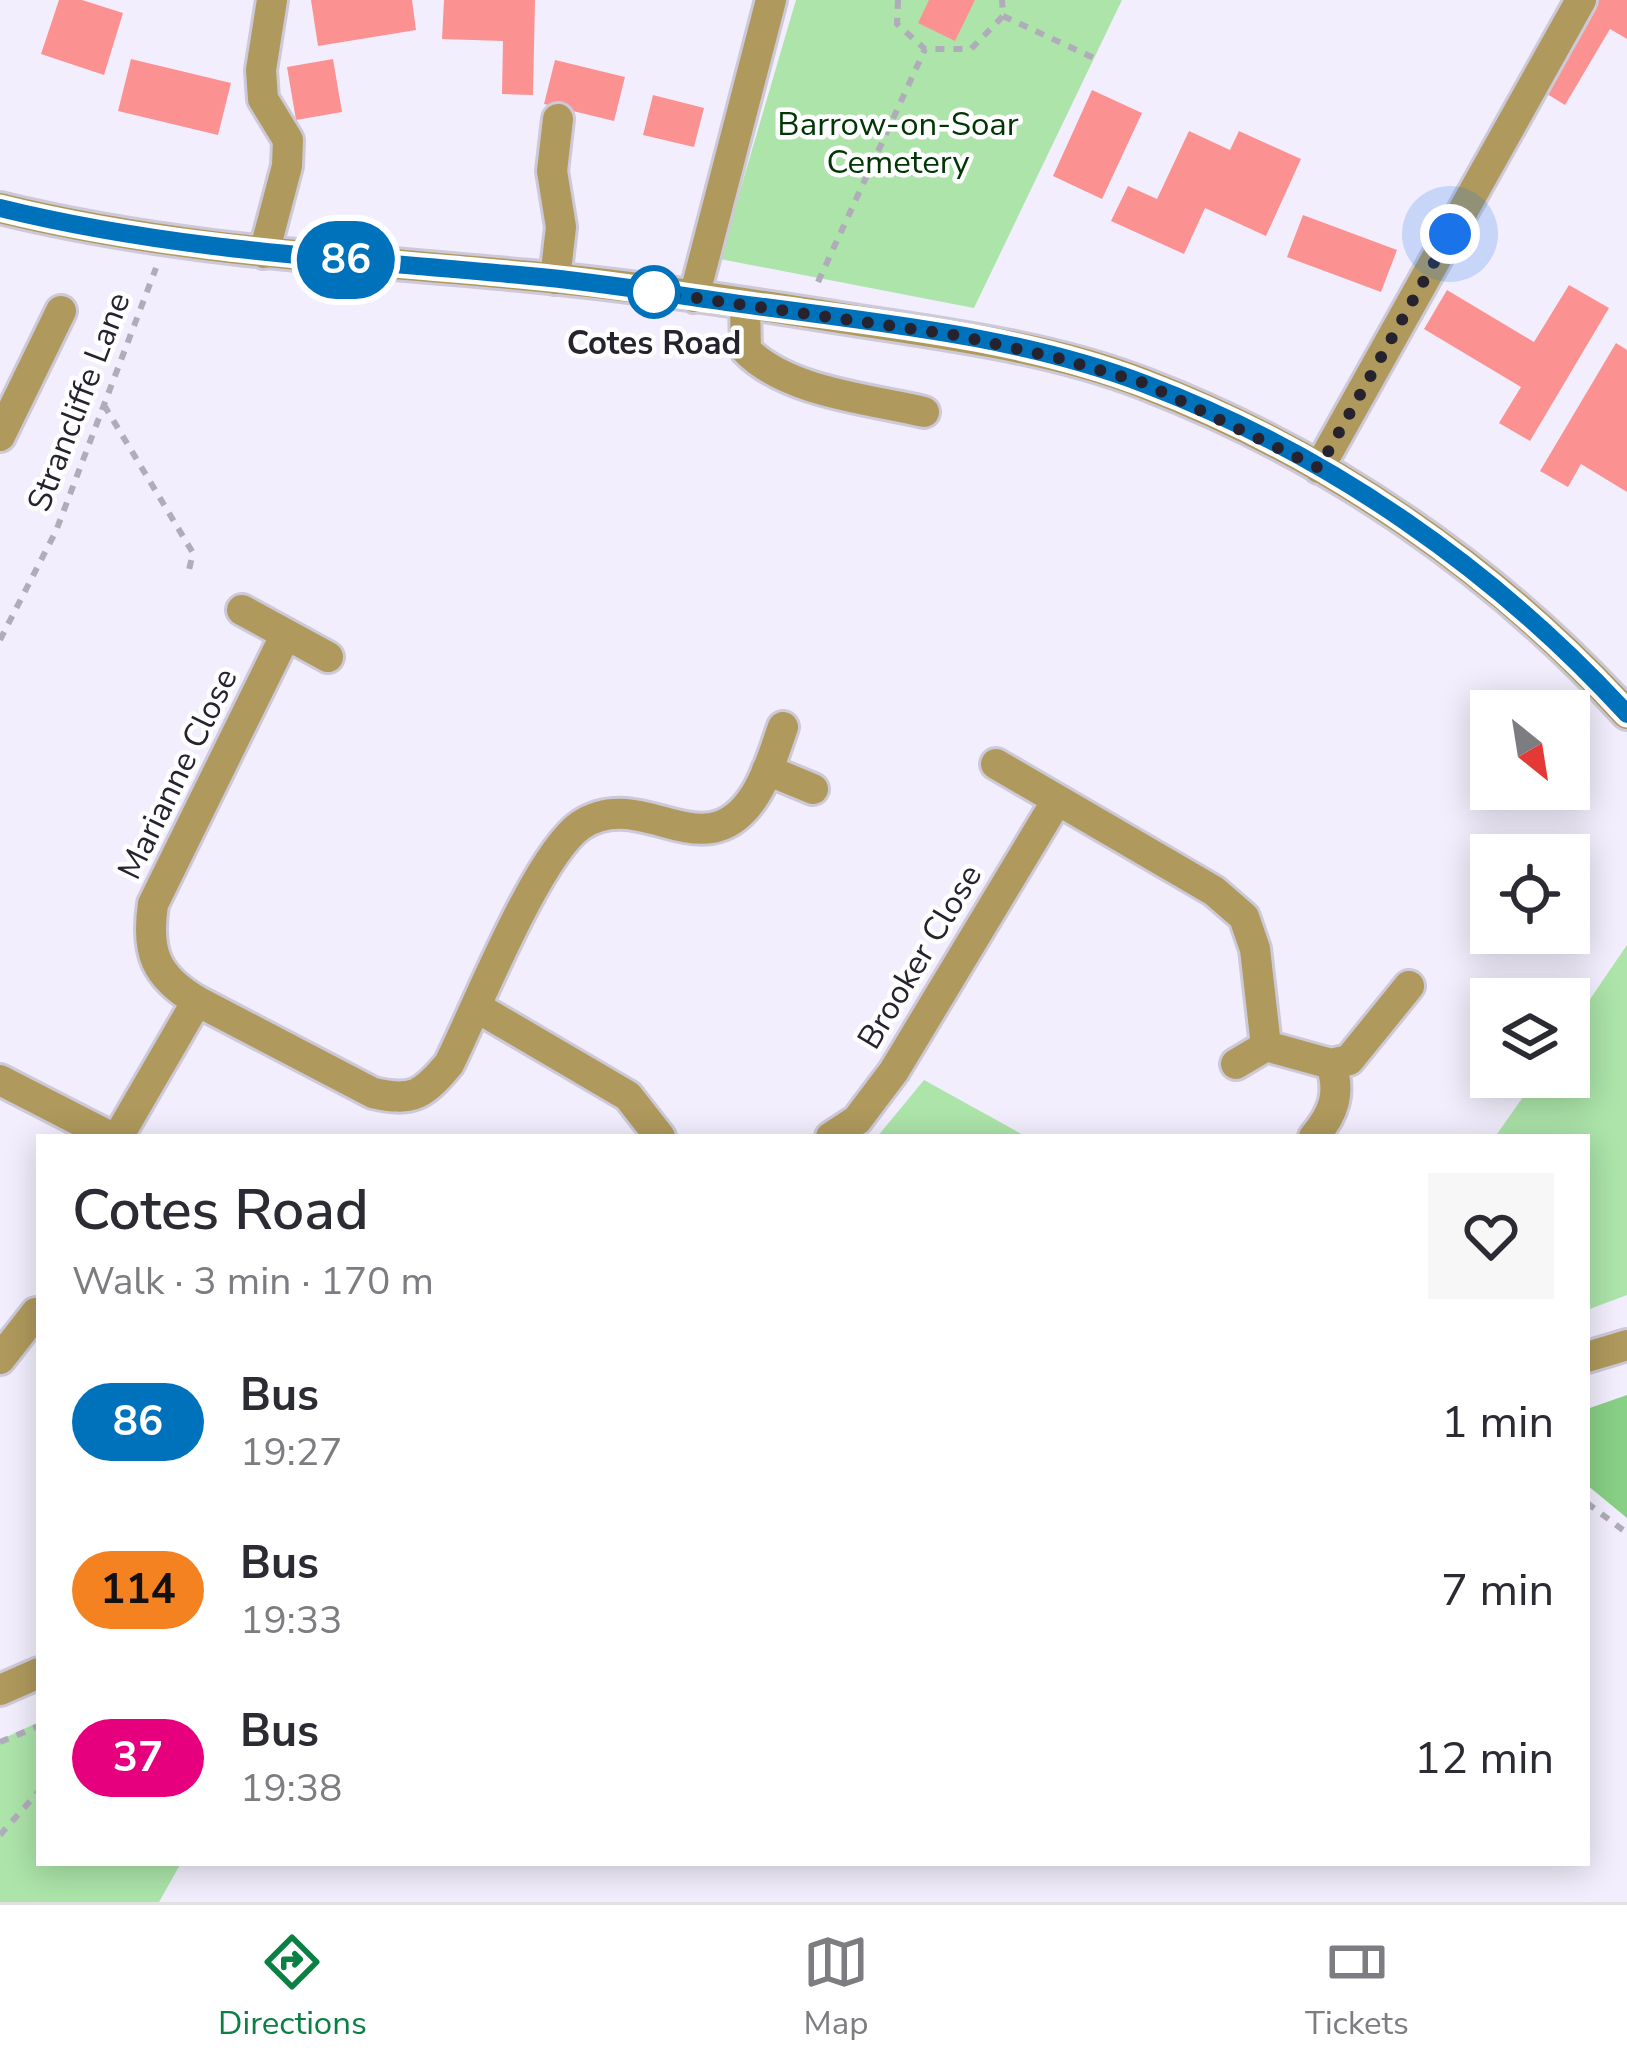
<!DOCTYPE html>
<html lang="en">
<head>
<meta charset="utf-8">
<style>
  body { margin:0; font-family:"Nunito Sans",sans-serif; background:#f7f7f7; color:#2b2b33; height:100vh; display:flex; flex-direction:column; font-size:45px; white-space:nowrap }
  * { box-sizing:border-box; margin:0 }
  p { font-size:39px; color:#7c7c81 }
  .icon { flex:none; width:66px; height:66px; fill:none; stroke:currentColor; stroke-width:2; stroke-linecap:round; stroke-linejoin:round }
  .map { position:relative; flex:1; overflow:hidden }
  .sheet { position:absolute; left:36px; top:1134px; width:1554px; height:732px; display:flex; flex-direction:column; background:#fff; border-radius:0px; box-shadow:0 6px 30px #0003 }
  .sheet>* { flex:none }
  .badge { padding:0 24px; border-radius:39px; font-size:42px; line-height:78px }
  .needle { width:78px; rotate:150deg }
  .fabs { position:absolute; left:1470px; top:690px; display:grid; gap:24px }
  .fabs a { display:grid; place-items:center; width:120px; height:120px; border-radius:0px; background:#fff; box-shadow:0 6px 30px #0003; font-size:60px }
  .you { position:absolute; width:60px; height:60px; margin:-30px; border:9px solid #fff; border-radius:50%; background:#1a73e8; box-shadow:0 0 0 18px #1a73e833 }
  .map>.badge { position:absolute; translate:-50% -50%; box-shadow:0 0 0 6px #fff }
  .round { display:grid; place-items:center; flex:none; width:126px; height:126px; border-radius:0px; background:#f7f7f7 }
  .overview { display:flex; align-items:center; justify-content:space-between; height:204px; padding:0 36px }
  h1 { font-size:57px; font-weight:600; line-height:90px }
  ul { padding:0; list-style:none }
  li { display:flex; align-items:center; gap:36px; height:168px; padding:0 36px }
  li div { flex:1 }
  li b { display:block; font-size:45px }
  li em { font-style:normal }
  li .badge { min-width:132px; font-weight:700; text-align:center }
  .menu { display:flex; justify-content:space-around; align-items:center; height:168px; border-top:3px solid #e1e1e2; background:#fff; font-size:33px; color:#7c7c81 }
  .menu a { display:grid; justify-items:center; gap:6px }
  .menu .current { color:#0b8043 }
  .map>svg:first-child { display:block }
  .green { fill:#ace4a9 }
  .forest { fill:#88d085 }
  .building { fill:#fb9291 }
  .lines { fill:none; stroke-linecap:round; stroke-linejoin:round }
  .minor-casing { stroke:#cdc9d8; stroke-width:36 }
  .path { stroke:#b0acba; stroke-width:6; stroke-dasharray:9 9; stroke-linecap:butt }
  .minor { stroke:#af995c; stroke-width:30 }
  .line-casing { stroke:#fff; stroke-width:27 }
  .line { stroke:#0072bc; stroke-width:18 }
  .walk { stroke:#26232f; stroke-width:12; stroke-dasharray:0 21.6 }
  .stop-dot { fill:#fff; stroke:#0072bc; stroke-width:6 }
  .labels { text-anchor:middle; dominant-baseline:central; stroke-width:9; stroke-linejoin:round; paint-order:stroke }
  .park-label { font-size:33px; fill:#003604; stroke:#fff }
  .stop-label { font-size:33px; font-weight:bold; fill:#26232f; stroke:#fff }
  .street-label { font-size:33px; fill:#26232f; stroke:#fff }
</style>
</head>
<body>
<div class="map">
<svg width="1627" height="1902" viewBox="0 0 1627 1902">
  <rect width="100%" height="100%" fill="#f2eefd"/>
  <!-- green -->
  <path class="green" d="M796,0H1122L974,308L720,259Z
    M1627,945V1295L1587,1310V1137H1495L1537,1077H1569V1030Z
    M924,1080L1027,1137H877Z
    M39,1722V1863H181L159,1902H0V1740Z"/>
  <!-- forest -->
  <path class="forest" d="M1627,1395V1518L1587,1485V1409Z"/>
  <!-- building -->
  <path class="building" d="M59,0H82L123,13L104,75L41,54Z
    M311,0H412L416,30L318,46Z
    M444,0H535L533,95L502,94L503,41L442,39Z
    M929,0H975L955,41L918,23Z
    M1586,0H1627V39L1610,29L1565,105L1534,86Z
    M131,59L231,83L218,135L118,111Z
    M333,59L342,112L296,120L287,67Z
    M555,60L625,77L614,121L544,104Z
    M1092,90L1142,113L1102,199L1053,176Z
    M653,95L704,108L694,147L643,135Z
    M1189,131L1230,150L1239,131L1301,159L1266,236L1205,208L1184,254L1111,221L1128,186L1157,199Z
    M1303,215L1397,250L1381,292L1287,257Z
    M1569,285L1609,308L1530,441L1499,423L1521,387L1424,329L1447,290L1534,342Z
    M1616,343L1627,350V492L1581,464L1568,487L1540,471Z"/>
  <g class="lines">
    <!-- minor casing -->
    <g class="minor-casing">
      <path id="minor" d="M0,208C174,251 352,259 530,276C638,286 746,303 853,320C950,335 1053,348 1145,384C1329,455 1495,569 1627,714
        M264,253L287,166L288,140L263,99L261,70L272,0
        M555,279L561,227L552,171L558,119
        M694,297L771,0
        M745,305L746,350C786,392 869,399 924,412
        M0,436L61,311
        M1319,468L1581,0
        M242,610L328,657
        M996,764L1214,891L1244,917L1255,949L1266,1046
        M767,770L813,789
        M197,1001C155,976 146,952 153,904L286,634
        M478,1008L628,1096L660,1137
        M1236,1064L1266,1046L1331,1064L1349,1060L1409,986
        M0,1080L111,1137
        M118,1137L197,1001L373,1093C413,1102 423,1095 449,1064C476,1010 537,855 581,825C643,784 705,874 755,795C768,775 775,749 783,727
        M831,1137L857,1120L894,1071L1056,802
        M1314,1137C1334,1113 1341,1093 1331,1064
        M1587,1357L1627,1345
        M0,1359L36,1313
        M0,1690L39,1673"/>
    </g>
    <!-- path -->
    <path class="path" d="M898,0L897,24L925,49H971L1003,16L1002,0
      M1003,16L1094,58
      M818,282L925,49
      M104,405L193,553L188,574
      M0,640L56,531L156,268
      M1587,1503L1627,1533
      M0,1742L39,1726
      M0,1835L39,1791"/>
    <!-- minor -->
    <use href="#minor" class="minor"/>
  </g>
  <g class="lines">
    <!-- line casing -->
    <g class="line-casing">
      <path id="line" d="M0,208C174,251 352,259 530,276C608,283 686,297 764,307C890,324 1025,338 1145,384C1329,454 1495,570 1627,714"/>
    </g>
    <!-- line -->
    <use href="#line" class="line"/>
    <!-- walk -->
    <path class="walk" d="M654,292L955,335L1058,358L1144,383L1319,468L1450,234"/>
  </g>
  <!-- markers -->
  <circle class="stop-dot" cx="654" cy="292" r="24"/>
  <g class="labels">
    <!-- park labels -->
    <g class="park-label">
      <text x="898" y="124">Barrow-on-Soar<tspan x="898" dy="38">Cemetery</tspan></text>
    </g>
    <!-- stop labels -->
    <g class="stop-label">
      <text x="654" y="343">Cotes Road</text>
    </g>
    <!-- street labels -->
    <g class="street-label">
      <text transform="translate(79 402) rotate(-69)">Strancliffe Lane</text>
      <text transform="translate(178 774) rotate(-64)">Marianne Close</text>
      <text transform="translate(920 957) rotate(-59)">Brooker Close</text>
    </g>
  </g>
</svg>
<div class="fabs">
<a><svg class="needle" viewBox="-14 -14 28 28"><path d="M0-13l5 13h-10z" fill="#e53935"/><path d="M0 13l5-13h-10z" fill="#7c7c81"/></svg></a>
<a><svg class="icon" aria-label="locate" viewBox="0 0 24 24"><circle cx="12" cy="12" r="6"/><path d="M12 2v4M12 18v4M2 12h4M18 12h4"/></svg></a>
<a><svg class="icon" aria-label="layers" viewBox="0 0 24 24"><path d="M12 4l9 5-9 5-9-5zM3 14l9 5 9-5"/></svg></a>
</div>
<div class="you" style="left:1450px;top:234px"></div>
<b class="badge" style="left:346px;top:260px;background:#0072bc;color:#fff">86</b>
<section class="sheet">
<div class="overview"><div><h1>Cotes Road</h1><p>Walk · 3 min · 170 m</p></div><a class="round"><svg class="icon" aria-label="heart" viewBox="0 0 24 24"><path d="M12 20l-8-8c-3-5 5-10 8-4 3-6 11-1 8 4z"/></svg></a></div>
<ul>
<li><span class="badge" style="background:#0072bc;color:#fff">86</span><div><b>Bus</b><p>19:27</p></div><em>1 min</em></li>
<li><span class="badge" style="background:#f58220;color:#111">114</span><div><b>Bus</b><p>19:33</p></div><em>7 min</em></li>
<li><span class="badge" style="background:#e6007e;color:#fff">37</span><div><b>Bus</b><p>19:38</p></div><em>12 min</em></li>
</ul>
</section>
</div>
<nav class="menu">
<a class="current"><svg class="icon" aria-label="directions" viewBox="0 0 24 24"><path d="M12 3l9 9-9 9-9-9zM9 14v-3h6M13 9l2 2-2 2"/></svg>Directions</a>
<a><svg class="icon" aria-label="map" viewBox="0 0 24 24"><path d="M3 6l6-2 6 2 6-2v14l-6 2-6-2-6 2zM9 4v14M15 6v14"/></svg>Map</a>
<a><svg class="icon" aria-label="tickets" viewBox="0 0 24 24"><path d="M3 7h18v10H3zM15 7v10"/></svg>Tickets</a>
</nav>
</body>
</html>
